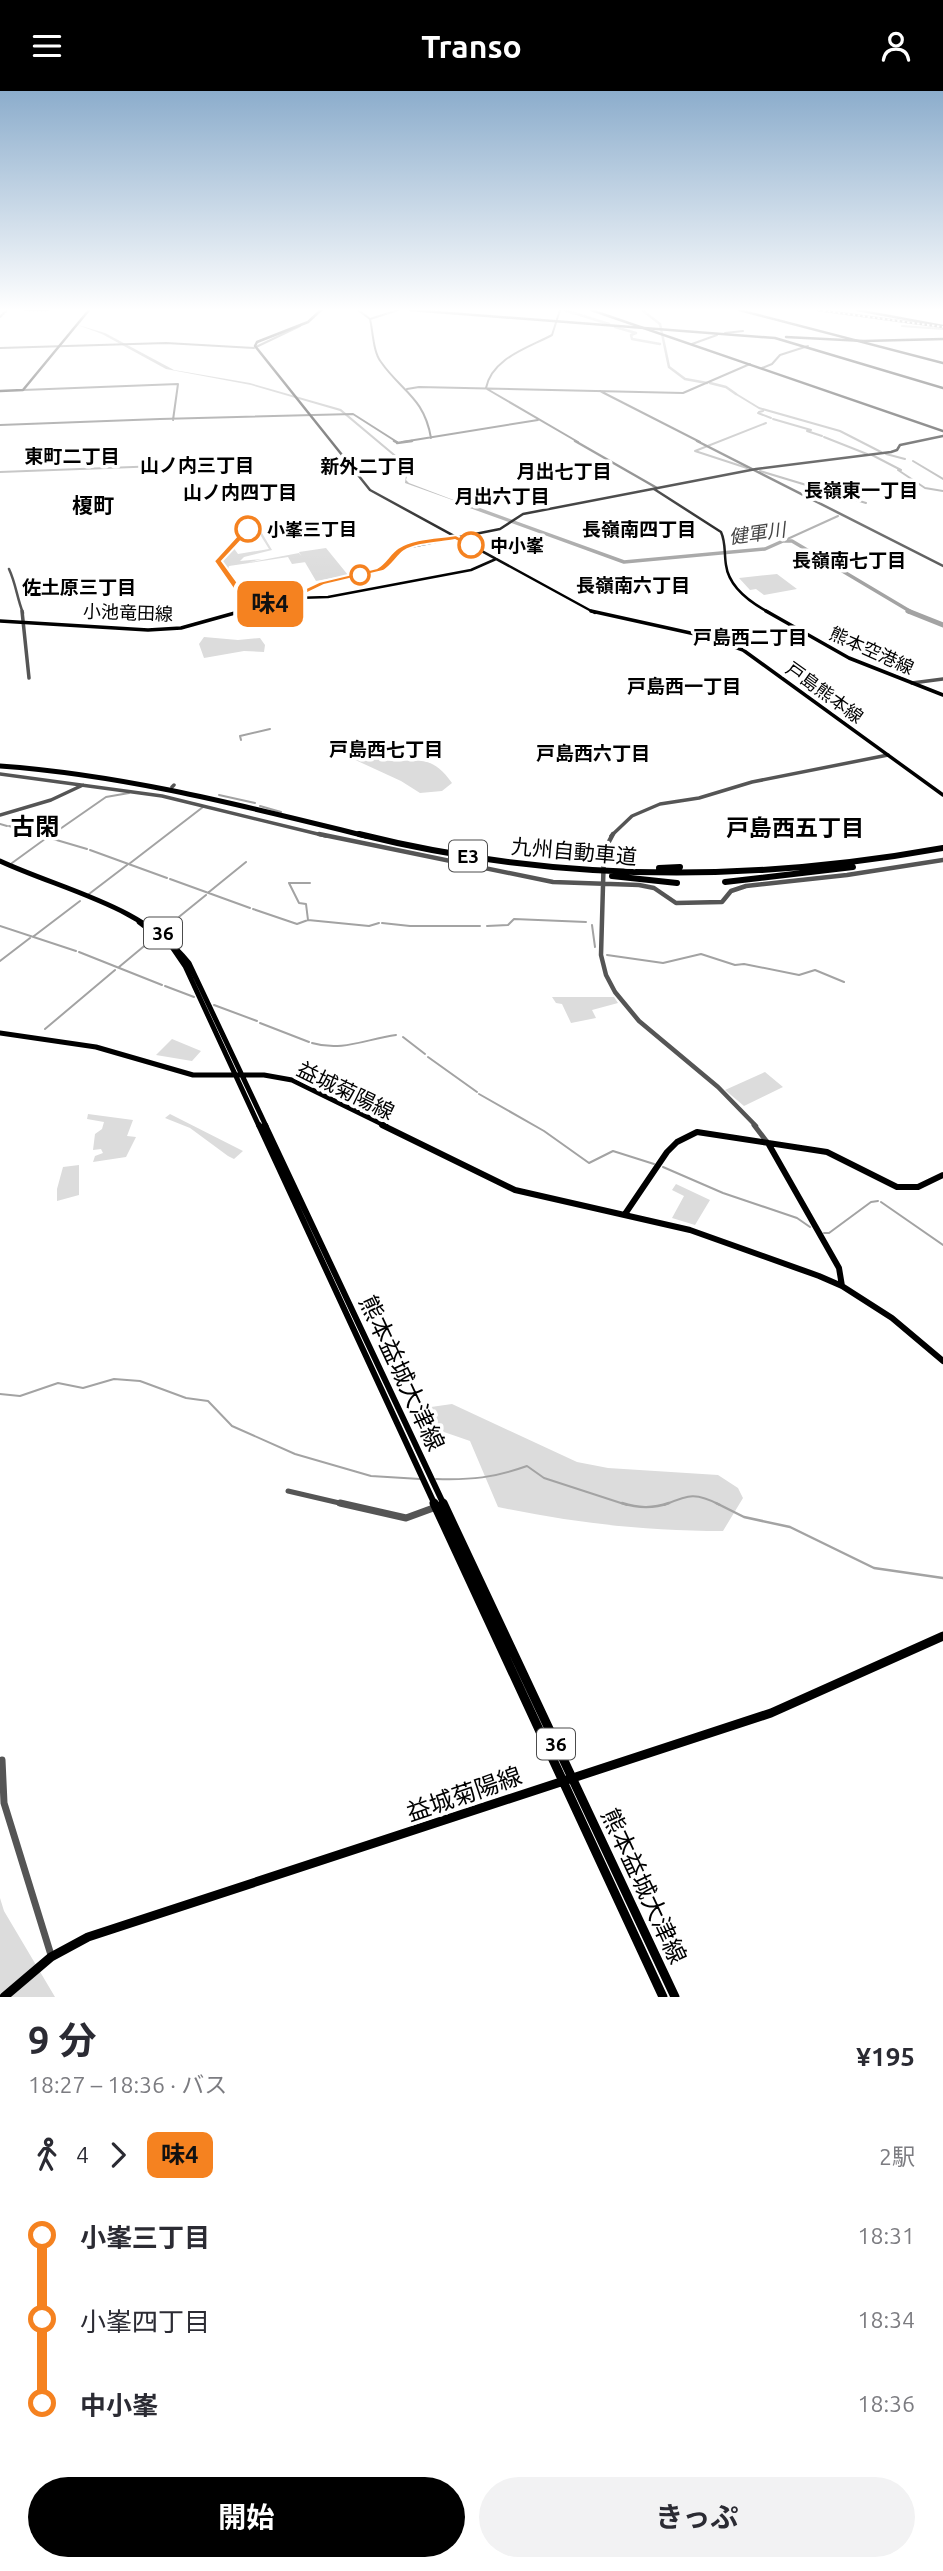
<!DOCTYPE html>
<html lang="ja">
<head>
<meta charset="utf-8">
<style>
  body { margin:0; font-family:Ubuntu,"Noto Sans JP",sans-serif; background:#f2f2f3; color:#2b2b33; height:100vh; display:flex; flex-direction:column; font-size:26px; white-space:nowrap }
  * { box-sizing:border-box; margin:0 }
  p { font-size:23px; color:#7c7c81 }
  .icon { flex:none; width:38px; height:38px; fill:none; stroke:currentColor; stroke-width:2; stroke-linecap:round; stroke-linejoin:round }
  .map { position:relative; height:1906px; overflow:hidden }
  .sheet { display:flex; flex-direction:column; background:#fff; flex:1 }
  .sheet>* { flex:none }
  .badge { padding:0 14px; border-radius:10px; font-size:24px; line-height:46px }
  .map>.badge { position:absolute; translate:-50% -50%; box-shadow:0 0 0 4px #fff }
  .legs { display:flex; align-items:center; gap:10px; height:77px; padding:0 28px; font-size:23px }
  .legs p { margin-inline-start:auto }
  .head { display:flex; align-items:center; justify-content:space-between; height:119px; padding:0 28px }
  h1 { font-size:38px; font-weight:700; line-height:52px }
  .button { display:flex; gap:14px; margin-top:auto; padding:14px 28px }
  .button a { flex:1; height:80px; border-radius:42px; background:#000; color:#fff; font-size:28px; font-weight:700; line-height:80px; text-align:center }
  .button a+a { background:#f2f2f3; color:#2b2b33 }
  ul { padding:0 28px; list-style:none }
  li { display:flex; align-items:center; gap:24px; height:84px; font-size:26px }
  li i { display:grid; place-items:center; width:10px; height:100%; margin:0 9px; background:currentColor }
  li i::after { content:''; width:18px; height:18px; margin:-9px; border:5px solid; border-radius:50%; background:#fff }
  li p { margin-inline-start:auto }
  li:first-child i { background:linear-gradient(#0000 50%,currentColor 0) }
  li:last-child i { background:linear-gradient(currentColor 50%,#0000 0) }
  header { display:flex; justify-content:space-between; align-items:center; height:91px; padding:0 28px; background:#000; color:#fff; font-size:32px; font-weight:700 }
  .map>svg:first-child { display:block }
  .green { fill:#dcdcdc }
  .water { fill:#a3a3a3 }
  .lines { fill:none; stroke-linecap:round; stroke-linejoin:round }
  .stream-far1 { stroke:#a3a3a3; stroke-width:2 }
  .stream { stroke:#a3a3a3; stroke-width:2.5 }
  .river-far2 { stroke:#a3a3a3; stroke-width:2.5 }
  .river-far1 { stroke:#a3a3a3; stroke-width:3.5 }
  .river { stroke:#a3a3a3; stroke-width:5 }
  .minor-far5 { stroke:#555; stroke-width:2 }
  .minor-far4 { stroke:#555; stroke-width:2.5 }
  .minor-far3 { stroke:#555; stroke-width:3.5 }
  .minor-far2 { stroke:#555; stroke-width:4.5 }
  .minor-far1 { stroke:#555; stroke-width:5 }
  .minor { stroke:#555; stroke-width:7 }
  .major-far4 { stroke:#000; stroke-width:2.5 }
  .major-far3 { stroke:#000; stroke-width:3.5 }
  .major-far2 { stroke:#000; stroke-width:5 }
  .major-far1 { stroke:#000; stroke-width:6 }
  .major { stroke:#000; stroke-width:9 }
  .highway-far2 { stroke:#000; stroke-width:2.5 }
  .highway-far1 { stroke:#000; stroke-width:5 }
  .highway { stroke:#000; stroke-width:6 }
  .rail-casing { stroke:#000; stroke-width:2.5 }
  .rail { stroke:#fff; stroke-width:2; stroke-dasharray:2.5; stroke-linecap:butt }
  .line-1 { fill:#f58220; stroke:#fff; stroke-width:2 }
  .stop-1-dot { fill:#fff; stroke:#f58220; stroke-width:3.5 }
  .labels { text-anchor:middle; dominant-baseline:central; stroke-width:7; stroke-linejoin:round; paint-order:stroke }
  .far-stop-label { font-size:18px; font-weight:bold; fill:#000; stroke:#fff; text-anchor:start }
  .far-street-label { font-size:18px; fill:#000; stroke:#fff }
  .far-neighbourhood-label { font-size:19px; font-weight:bold; fill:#000; stroke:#fff }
  .far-water-label { font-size:19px; font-style:italic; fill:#444; stroke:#fff }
  .shield { fill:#fff; stroke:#4c4c4c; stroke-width:2 }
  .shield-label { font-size:19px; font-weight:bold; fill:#000 }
  .far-quarter-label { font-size:21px; font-weight:bold; fill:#000; stroke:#fff }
  .street-label { font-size:21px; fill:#000; stroke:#fff }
  .neighbourhood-label { font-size:23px; font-weight:bold; fill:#000; stroke:#fff }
  .quarter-label { font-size:24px; font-weight:bold; fill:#000; stroke:#fff }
  .near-street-label { font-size:24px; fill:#000; stroke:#fff }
</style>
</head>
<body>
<header><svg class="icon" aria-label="menu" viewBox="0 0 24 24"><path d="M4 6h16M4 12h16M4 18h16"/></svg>Transo<svg class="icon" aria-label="person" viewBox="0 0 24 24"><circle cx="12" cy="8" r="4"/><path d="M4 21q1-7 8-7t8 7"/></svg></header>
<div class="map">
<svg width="943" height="1906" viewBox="0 0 943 1906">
  <rect width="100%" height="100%" fill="#fff"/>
  <!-- green -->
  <path class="green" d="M256,437H259L272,459L244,466L240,470L262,468L246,472L299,462L306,471L292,473L288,466L229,475L228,478L234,485L231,486L220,470L233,456L238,463L269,458Z
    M326,457L348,484L316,490L299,461Z
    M777,483L797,498L764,504L756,498L750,499L739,487Z
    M204,546L238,549L260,547L265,554L264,561L244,560L204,567L199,553Z
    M358,656L373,661L380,669C413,674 428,658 452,692L442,700L420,702L401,690L351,667L345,659Z
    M552,906H614L618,912L592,919L596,927L571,932L562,913L556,912Z
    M172,948L201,960L192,970L156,964Z
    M765,981L783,996L744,1015L725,999Z
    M88,1023L133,1029L127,1045L136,1046L126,1066L93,1071L95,1065L103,1062L101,1058L93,1059L95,1043L102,1038L104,1031L87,1028Z
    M170,1023L243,1060L234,1068L228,1065L190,1037L165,1027Z
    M79,1074V1104L57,1110V1098L63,1076Z
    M676,1093L710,1109L695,1134L672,1127L684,1105L672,1099Z
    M452,1313L577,1371L608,1377L718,1384L738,1397L743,1407L723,1440C646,1440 573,1432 498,1416L470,1350L444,1341L418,1326L417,1318Z
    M0,1807L4,1820L55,1906H0Z"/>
  <!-- water -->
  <path class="water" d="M78,234L105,242L174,279L250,292L341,318L410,376L406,389L409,392L472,416L405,392L407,376L340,320L251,294L166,278L102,243Z"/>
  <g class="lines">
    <!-- stream-far1 -->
    <path class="stream-far1" d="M902,235L943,238
      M736,303L759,317L840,340L881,361
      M759,321L763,320
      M758,322L771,327
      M773,328L811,339L807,340
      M807,340L822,345
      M824,346L867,363
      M886,363L905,368
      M872,364L901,379H898L925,397L943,400
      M913,370L943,388
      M747,377L695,360L766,332
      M760,380L866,412
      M0,381L160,375
      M783,450L838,425
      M241,649L240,645L270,638
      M219,704L255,712
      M260,715L281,721
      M0,733L7,735
      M9,735L87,758
      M47,747L106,706L129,702
      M90,759L167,787
      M12,772L45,748
      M129,773L203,716
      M170,788L250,817
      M209,801L246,771
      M89,803L127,774
      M253,818L297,833L308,829L369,835L379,832
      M308,829L306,813L299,812L289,792H310
      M382,832L410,835H480
      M592,834L595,856
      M0,835L76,860
      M487,835L508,834L514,828L586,831
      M164,838L206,804
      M34,845L80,810
      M79,861L162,894
      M607,864L663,872L701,863L735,874L744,873L799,884L815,879L844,891
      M0,870L30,847
      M119,876L155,846
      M165,895L194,906
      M214,914L257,930
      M260,932L309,951
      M45,938L115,879
      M403,946L425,963
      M312,952C342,961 366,948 396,944
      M428,966L477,1001
      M479,1003L544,1040L589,1072L613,1060L654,1073
      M663,1076L723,1102L797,1127L810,1136
      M881,1111L943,1154
      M824,1142H829L871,1111L878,1110
      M0,1303L20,1305L58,1292L83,1297L114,1288L140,1290L186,1307L208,1310L232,1335L295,1363L371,1385L420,1388
      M436,1388C472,1389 493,1387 527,1375L544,1387L627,1414
      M664,1414C689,1404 695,1401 720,1414"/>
    <!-- stream -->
    <path class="stream" d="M622,1412C638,1417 652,1418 669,1412
      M716,1412L744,1426L790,1436L874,1477L943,1487"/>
    <!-- river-far2 -->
    <path class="river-far2" d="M564,219L609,233
      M642,219L660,233L669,276L685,288L707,292
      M615,236L636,242L631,244L632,248L660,253
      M710,292L726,296L736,303"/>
    <!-- river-far1 -->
    <path class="river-far1" d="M461,412L624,471L765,458L783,450H792L913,522"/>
    <!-- river -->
    <path class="river" d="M908,520L943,534"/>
    <!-- minor-far5 -->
    <path class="minor-far5" d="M358,219L370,228C373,240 373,261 381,271C401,300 424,306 431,347
      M0,226L7,219
      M370,228L398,219
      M725,242L743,240
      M692,253L717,244
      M256,256L300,235
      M0,257L166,252L254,257
      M762,277L772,273L780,264L808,255
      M486,297C492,267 528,257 552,244L560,219
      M407,298L419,296L683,302L750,273
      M487,298L578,351
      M23,299L178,293L173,329
      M600,300L700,351
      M160,328L353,323L397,351
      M0,334L160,328
      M402,351L538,329"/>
    <!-- minor-far4 -->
    <path class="minor-far4" d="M394,350L398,352
      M575,350L657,397
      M697,350L943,475
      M397,352L412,350
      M9,478C16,493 17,507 23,522"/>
    <!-- minor-far3 -->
    <path class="minor-far3" d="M22,520L29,587
      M912,592L943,588
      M0,683L162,705L326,745
      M172,696L174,694
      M0,724L51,709L83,694
      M611,745L632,725L660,713L699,707L752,691L888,664"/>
    <!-- minor-far2 -->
    <path class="minor-far2" d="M319,743L553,791L639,794L654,797L676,812L722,811L731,800L746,795L847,784L943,769
      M613,743L604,760L601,864L606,884L615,901L639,930L718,996L756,1035"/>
    <!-- minor-far1 -->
    <path class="minor-far1" d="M754,1034L767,1051
      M288,1400L348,1414"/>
    <!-- minor -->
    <path class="minor" d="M340,1412L406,1427L436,1416
      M2,1669L4,1712L51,1864"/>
    <!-- major-far4 -->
    <path class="major-far4" d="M321,219L308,231L257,251L255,255L370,399L595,522
      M591,219L943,340
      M739,219L943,272
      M857,219L943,235
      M0,300L23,299L89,219
      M654,398L721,441C726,452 724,462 726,474C729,497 751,512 770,522
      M296,507L328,506L471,479L496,468
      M236,522L288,508L322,493L372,481L387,474L405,457L500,438L523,423L756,378L891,361L897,359L900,354L943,345"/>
    <!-- major-far3 -->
    <path class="major-far3" d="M591,520L704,545L743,559L943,704
      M766,520L849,567L943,604
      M0,530L148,539L181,537L242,520"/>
    <!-- major-far2 -->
    <path class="major-far2" d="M0,770C65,800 142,814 189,872L266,1035
      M139,831L172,856L185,875L259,1035
      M0,942L96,956L193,984H264L292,989L386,1035"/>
    <!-- major-far1 -->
    <path class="major-far1" d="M259,1034L435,1414
      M265,1034L444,1414
      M382,1034L515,1099L690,1139L819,1185L842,1195L892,1227L943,1270
      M768,1052L839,1177L842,1195
      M625,1123L667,1061L677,1051L697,1041L827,1061L897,1096H918L943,1084"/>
    <!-- major -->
    <path class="major" d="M434,1412L663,1906
      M443,1412L675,1906
      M4,1906L51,1866L88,1846L771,1622L943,1545"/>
    <!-- highway-far2 -->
    <path class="highway-far2" d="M26,219H47
      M410,219L775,247L943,297
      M786,246L864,250L943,248"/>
    <!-- highway-far1 -->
    <path class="highway-far1" d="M0,675C125,684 244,715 366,745"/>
    <!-- highway -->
    <path class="highway" d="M359,743C551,791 749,792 943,757
      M659,777L680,776
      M612,785L677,792
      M725,791L853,776"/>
    <!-- rail casing -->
    <g class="rail-casing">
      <path id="rail" d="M818,219L943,236"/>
    </g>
    <!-- rail -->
    <use href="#rail" class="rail"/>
  </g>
  <!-- sky -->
  <linearGradient id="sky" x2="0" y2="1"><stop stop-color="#8cadcc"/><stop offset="0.45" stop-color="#fff"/><stop offset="1" stop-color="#fff" stop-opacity="0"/></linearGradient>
  <rect width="943" height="486" fill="url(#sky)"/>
  <!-- line-1 -->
  <path class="line-1" d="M245,436L252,438L222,470L243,499L261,513L285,507L319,491L377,477C386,472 390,462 398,457C413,447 439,447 456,444L475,454L468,456L455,449C440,452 417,452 404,460C396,466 392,475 383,480L324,494L291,510L259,519L237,503L214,470Z"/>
  <!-- markers -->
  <g class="stop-1-dot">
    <circle cx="248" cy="438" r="12"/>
    <circle cx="471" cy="454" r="12"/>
    <circle cx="360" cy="484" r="9"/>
  </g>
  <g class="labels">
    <!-- far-stop labels -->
    <g class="far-stop-label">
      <text x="267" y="438">小峯三丁目</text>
      <text x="490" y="454">中小峯</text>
    </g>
    <!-- far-street labels -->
    <g class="far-street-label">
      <text transform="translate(128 521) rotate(2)">小池竜田線</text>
      <text transform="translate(872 559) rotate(24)">熊本空港線</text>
      <text transform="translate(825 601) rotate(36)">戸島熊本線</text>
    </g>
    <!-- far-neighbourhood labels -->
    <g class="far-neighbourhood-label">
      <text x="72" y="365">東町二丁目</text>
      <text x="197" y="374">山ノ内三丁目</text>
      <text x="368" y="375">新外二丁目</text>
      <text x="564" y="380">月出七丁目</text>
      <text x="861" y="399">長嶺東一丁目</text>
      <text x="240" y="401">山ノ内四丁目</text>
      <text x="502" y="405">月出六丁目</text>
      <text x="639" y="438">長嶺南四丁目</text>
      <text x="849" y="469">長嶺南七丁目</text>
      <text x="633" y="494">長嶺南六丁目</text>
      <text x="79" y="496">佐土原三丁目</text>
      <text x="750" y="546">戸島西二丁目</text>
      <text x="684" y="595">戸島西一丁目</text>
      <text x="386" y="658">戸島西七丁目</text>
      <text x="593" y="662">戸島西六丁目</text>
    </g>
    <!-- far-water labels -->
    <g class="far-water-label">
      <text transform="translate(757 442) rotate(-8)">健軍川</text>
    </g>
    <!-- shield labels -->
    <g class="shield">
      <rect x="449" y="749.5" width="38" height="31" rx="5"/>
      <rect x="144" y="826.5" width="38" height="31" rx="5"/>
      <rect x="537" y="1637.5" width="38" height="31" rx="5"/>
    </g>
    <g class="shield-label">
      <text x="468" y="765">E3</text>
      <text x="163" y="842">36</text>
      <text x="556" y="1653">36</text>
    </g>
    <!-- far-quarter labels -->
    <g class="far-quarter-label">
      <text x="93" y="414">榎町</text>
    </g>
    <!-- street labels -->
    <g class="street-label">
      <text transform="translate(574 760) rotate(5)">九州自動車道</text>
      <text transform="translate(346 999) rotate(26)">益城菊陽線</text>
    </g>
    <!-- neighbourhood labels -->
    <g class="neighbourhood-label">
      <text x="795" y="736">戸島西五丁目</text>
    </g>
    <!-- quarter labels -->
    <g class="quarter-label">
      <text x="35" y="735">古閑</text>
    </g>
    <!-- near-street labels -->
    <g class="near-street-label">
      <text transform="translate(402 1282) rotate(65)">熊本益城大津線</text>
      <text transform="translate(464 1703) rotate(-19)">益城菊陽線</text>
      <text transform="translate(644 1795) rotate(65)">熊本益城大津線</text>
    </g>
  </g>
</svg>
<b class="badge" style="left:270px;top:513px;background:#f58220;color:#111">味4</b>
</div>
<section class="sheet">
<div class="head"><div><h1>9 分</h1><p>18:27 – 18:36 · バス</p></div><b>¥195</b></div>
<div class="legs"><svg class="icon" aria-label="walk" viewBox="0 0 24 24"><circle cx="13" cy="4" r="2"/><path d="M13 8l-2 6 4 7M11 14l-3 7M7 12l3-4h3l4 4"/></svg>4<svg class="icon" aria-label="forward" viewBox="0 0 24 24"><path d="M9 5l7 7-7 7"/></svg><b class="badge" style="background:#f58220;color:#111">味4</b><p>2駅</p></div>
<ul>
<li><i style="color:#f58220"></i><b>小峯三丁目</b><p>18:31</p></li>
<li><i style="color:#f58220"></i><span>小峯四丁目</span><p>18:34</p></li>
<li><i style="color:#f58220"></i><b>中小峯</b><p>18:36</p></li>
</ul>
<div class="button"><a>開始</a><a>きっぷ</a></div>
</section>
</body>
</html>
